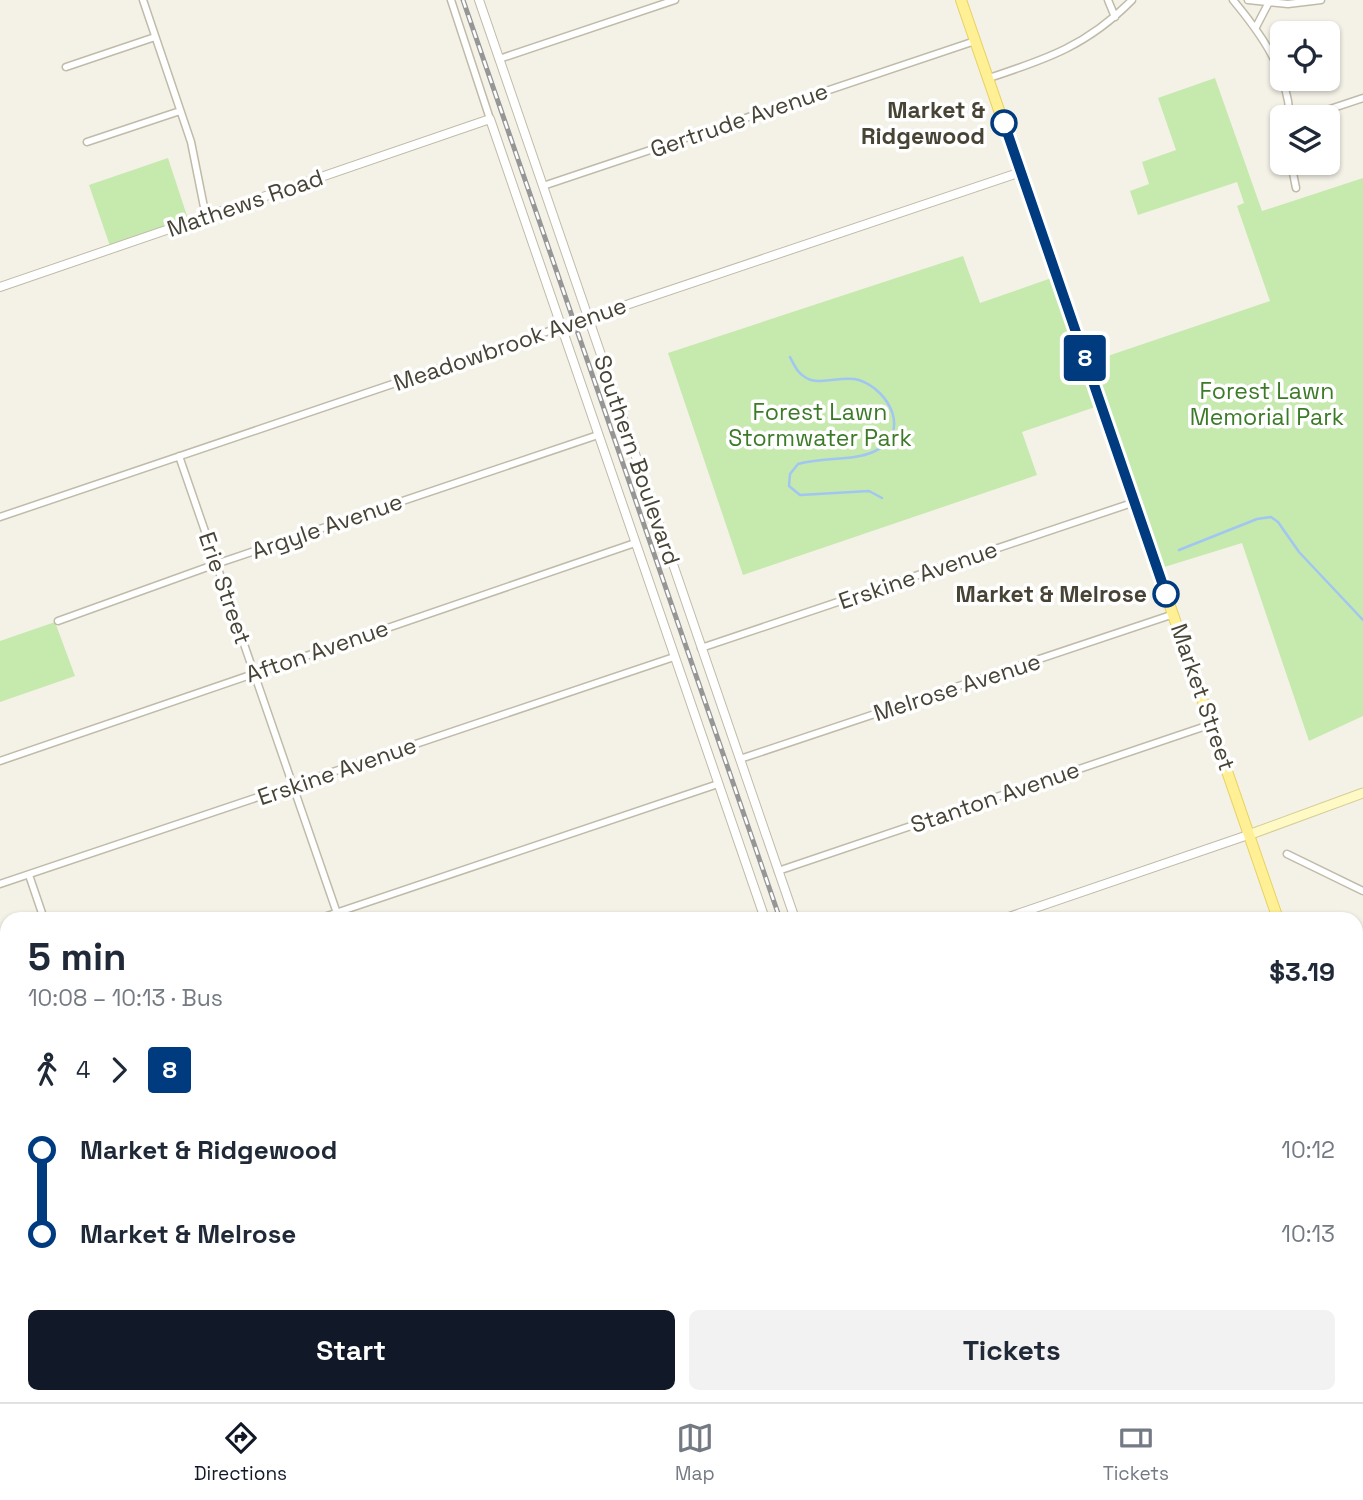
<!DOCTYPE html>
<html lang="en">
<head>
<meta charset="utf-8">
<style>
  body { margin:0; font-family:"Space Grotesk",sans-serif; background:#f2f2f3; color:#1f2937; height:100vh; display:flex; flex-direction:column; font-size:26px; white-space:nowrap }
  * { box-sizing:border-box; margin:0 }
  p { font-size:23px; color:#747a83 }
  .icon { flex:none; width:38px; height:38px; fill:none; stroke:currentColor; stroke-width:2; stroke-linecap:round; stroke-linejoin:round }
  .map { position:relative; flex:1; overflow:hidden }
  .sheet { position:absolute; left:0px; top:912px; width:1363px; height:492px; display:flex; flex-direction:column; background:#fff; border-radius:21px 21px 0 0; box-shadow:0 2px 5px #0004 }
  .sheet>* { flex:none }
  .badge { padding:0 14px; border-radius:5px; font-size:24px; line-height:46px }
  .buttons { position:absolute; left:1270px; top:21px; display:grid; gap:14px }
  .buttons a { display:grid; place-items:center; width:70px; height:70px; border-radius:10px; background:#fff; box-shadow:0 2px 5px #0004; font-size:35px }
  .map>.badge { position:absolute; translate:-50% -50%; box-shadow:0 0 0 4px #fff }
  .legs { display:flex; align-items:center; gap:10px; height:77px; padding:0 28px; font-size:23px }
  .legs p { margin-inline-start:auto }
  .summary { display:flex; align-items:center; justify-content:space-between; height:119px; padding:0 28px }
  h1 { font-size:38px; font-weight:600; line-height:52px }
  .primary-button { display:flex; gap:14px; margin-top:auto; padding:14px 28px }
  .primary-button a { flex:1; height:80px; border-radius:10px; background:#111827; color:#fff; font-size:28px; font-weight:600; line-height:80px; text-align:center }
  .primary-button a+a { background:#f2f2f3; color:#1f2937 }
  ul { padding:0 28px; list-style:none }
  li { display:flex; align-items:center; gap:24px; height:84px; font-size:26px }
  li i { display:grid; place-items:center; width:10px; height:100%; margin:0 9px; background:currentColor }
  li i::after { content:''; width:18px; height:18px; margin:-9px; border:5px solid; border-radius:50%; background:#fff }
  li p { margin-inline-start:auto }
  li:first-child i { background:linear-gradient(#0000 50%,currentColor 0) }
  li:last-child i { background:linear-gradient(currentColor 50%,#0000 0) }
  .tabs { display:flex; justify-content:space-around; align-items:center; height:98px; border-top:2px solid #e0e1e3; background:#fff; font-size:19px; color:#747a83 }
  .tabs a { display:grid; justify-items:center; gap:4px }
  .tabs .active { color:#111827 }
  .map>svg:first-child { display:block }
  .green { fill:#c6e9ae }
  .lines { fill:none; stroke-linecap:round; stroke-linejoin:round }
  .stream { stroke:#a1c6f2; stroke-width:2.5 }
  .minor-casing { stroke:#c0bba9; stroke-width:9 }
  .tertiary-casing { stroke:#c0bba9; stroke-width:10 }
  .secondary-casing { stroke:#d5cd95; stroke-width:11 }
  .primary-casing { stroke:#e7d261; stroke-width:12 }
  .minor { stroke:#fff; stroke-width:6 }
  .tertiary { stroke:#fff; stroke-width:8 }
  .secondary { stroke:#fff9c6; stroke-width:9 }
  .primary { stroke:#fff095; stroke-width:10 }
  .rail-casing { stroke:#969696; stroke-width:5 }
  .rail { stroke:#fff; stroke-width:2.5; stroke-dasharray:8; stroke-linecap:butt }
  .line-1-casing { stroke:#fff; stroke-width:16 }
  .line-1 { stroke:#003b80; stroke-width:10 }
  .stop-1-dot { fill:#fff; stroke:#003b80; stroke-width:3.5 }
  .labels { text-anchor:middle; dominant-baseline:central; stroke-width:7; stroke-linejoin:round; paint-order:stroke }
  .stop-label { font-size:23px; font-weight:bold; fill:#474335; stroke:#fff; text-anchor:end }
  .street-label { font-size:23px; fill:#474335; stroke:#fff }
  .park-label { font-size:23px; fill:#3b7b27; stroke:#fff }
</style>
</head>
<body>
<div class="map">
<svg width="1363" height="1402" viewBox="0 0 1363 1402">
  <rect width="100%" height="100%" fill="#f4f2e7"/>
  <!-- green -->
  <path class="green" d="M1215,78L1262,211L1363,178V716L1309,741L1242,543L1158,569L1101,405L1022,432L1037,475L743,575L668,353L963,256L980,303L1057,276L1087,363L1270,301L1237,206L1244,203L1237,182L1138,215L1130,191L1149,184L1142,162L1176,150L1158,98Z
    M168,158L189,222L111,249L89,185Z
    M55,622L75,676L0,702V641Z"/>
  <g class="lines">
    <!-- stream -->
    <path class="stream" d="M790,357C795,367 799,376 811,380C826,384 844,375 859,380C891,391 912,435 873,452C853,461 821,457 798,464L790,474L789,486L800,495L869,491L882,498
      M1179,550L1257,519L1271,517L1278,522L1299,552L1363,620"/>
    <!-- minor casing -->
    <g class="minor-casing">
      <path id="minor" d="M143,0L191,142L206,217
        M451,0L490,119
        M1108,0L1115,17
        M1233,0C1262,35 1287,70 1290,117
        M1248,0L1288,4L1321,0
        M1256,27L1268,4
        M499,59L675,0
        M66,67L155,37
        M989,78C1047,59 1088,45 1132,0
        M1306,117L1363,98
        M87,142L180,111
        M1291,163L1296,188
        M543,186L975,41
        M179,456L339,919
        M0,517L561,327
        M58,621L216,564L598,435
        M701,648L1135,502
        M740,759L1174,614
        M0,761L635,543
        M1287,854L1363,891
        M778,871L1212,724
        M29,875L44,919
        M0,884L674,657
        M318,919L718,784
        M0,1026L7,1023
        M1356,1205L1363,1203
        M1356,1332L1363,1329
        M199,1396L202,1402
        M373,1396L374,1402
        M69,1402L86,1396
        M769,1402L785,1396
        M1147,1402L1163,1396"/>
    </g>
    <!-- tertiary casing -->
    <g class="tertiary-casing">
      <path id="tertiary" d="M479,0L795,919
        M0,287L490,119L765,919
        M561,327L1021,172
        M1003,919L1251,834
        M0,1255L7,1253
        M929,1396L931,1402
        M960,1396L962,1402"/>
    </g>
    <!-- secondary casing -->
    <g class="secondary-casing">
      <path id="secondary" d="M1251,834L1363,793"/>
    </g>
    <!-- primary casing -->
    <g class="primary-casing">
      <path id="primary" d="M961,0L1278,919
        M1356,1141L1363,1160"/>
    </g>
    <!-- minor -->
    <use href="#minor" class="minor"/>
    <!-- tertiary -->
    <use href="#tertiary" class="tertiary"/>
    <!-- secondary -->
    <use href="#secondary" class="secondary"/>
    <!-- primary -->
    <use href="#primary" class="primary"/>
    <!-- rail casing -->
    <g class="rail-casing">
      <path id="rail" d="M463,0L780,919
        M944,1396L946,1402"/>
    </g>
    <!-- rail -->
    <use href="#rail" class="rail"/>
  </g>
  <g class="lines">
    <!-- line-1 casing -->
    <g class="line-1-casing">
      <path id="line-1" d="M1004,123L1166,594"/>
    </g>
    <!-- line-1 -->
    <use href="#line-1" class="line-1"/>
  </g>
  <!-- markers -->
  <g class="stop-1-dot">
    <circle cx="1004" cy="123" r="12"/>
    <circle cx="1166" cy="594" r="12"/>
  </g>
  <g class="labels">
    <!-- stop labels -->
    <g class="stop-label">
      <text x="985" y="110">Market &amp;<tspan x="985" dy="26">Ridgewood</tspan></text>
      <text x="1147" y="594">Market &amp; Melrose</text>
    </g>
    <!-- street labels -->
    <g class="street-label">
      <text transform="translate(739 120) rotate(-19)">Gertrude Avenue</text>
      <text transform="translate(245 203) rotate(-19)">Mathews Road</text>
      <text transform="translate(510 344) rotate(-19)">Meadowbrook Avenue</text>
      <text transform="translate(637 460) rotate(71)">Southern Boulevard</text>
      <text transform="translate(327 526) rotate(-19)">Argyle Avenue</text>
      <text transform="translate(918 575) rotate(-19)">Erskine Avenue</text>
      <text transform="translate(225 588) rotate(71)">Erie Street</text>
      <text transform="translate(317 651) rotate(-19)">Afton Avenue</text>
      <text transform="translate(957 687) rotate(-18)">Melrose Avenue</text>
      <text transform="translate(1203 697) rotate(71)">Market Street</text>
      <text transform="translate(337 771) rotate(-19)">Erskine Avenue</text>
      <text transform="translate(995 797) rotate(-19)">Stanton Avenue</text>
    </g>
    <!-- park labels -->
    <g class="park-label">
      <text x="1267" y="391">Forest Lawn<tspan x="1267" dy="26">Memorial Park</tspan></text>
      <text x="820" y="412">Forest Lawn<tspan x="820" dy="26">Stormwater Park</tspan></text>
    </g>
  </g>
</svg>
<div class="buttons">
<a><svg class="icon" aria-label="locate" viewBox="0 0 24 24"><circle cx="12" cy="12" r="6"/><path d="M12 2v4M12 18v4M2 12h4M18 12h4"/></svg></a>
<a><svg class="icon" aria-label="layers" viewBox="0 0 24 24"><path d="M12 4l9 5-9 5-9-5zM3 14l9 5 9-5"/></svg></a>
</div>
<b class="badge" style="left:1085px;top:358px;background:#003b80;color:#fff">8</b>
<section class="sheet">
<div class="summary"><div><h1>5 min</h1><p>10:08 – 10:13 · Bus</p></div><b>$3.19</b></div>
<div class="legs"><svg class="icon" aria-label="walk" viewBox="0 0 24 24"><circle cx="13" cy="4" r="2"/><path d="M13 8l-2 6 4 7M11 14l-3 7M7 12l3-4h3l4 4"/></svg>4<svg class="icon" aria-label="forward" viewBox="0 0 24 24"><path d="M9 5l7 7-7 7"/></svg><b class="badge" style="background:#003b80;color:#fff">8</b></div>
<ul>
<li><i style="color:#003b80"></i><b>Market &amp; Ridgewood</b><p>10:12</p></li>
<li><i style="color:#003b80"></i><b>Market &amp; Melrose</b><p>10:13</p></li>
</ul>
<div class="primary-button"><a>Start</a><a>Tickets</a></div>
</section>
</div>
<nav class="tabs">
<a class="active"><svg class="icon" aria-label="directions" viewBox="0 0 24 24"><path d="M12 3l9 9-9 9-9-9zM9 14v-3h6M13 9l2 2-2 2"/></svg>Directions</a>
<a><svg class="icon" aria-label="map" viewBox="0 0 24 24"><path d="M3 6l6-2 6 2 6-2v14l-6 2-6-2-6 2zM9 4v14M15 6v14"/></svg>Map</a>
<a><svg class="icon" aria-label="tickets" viewBox="0 0 24 24"><path d="M3 7h18v10H3zM15 7v10"/></svg>Tickets</a>
</nav>
</body>
</html>
